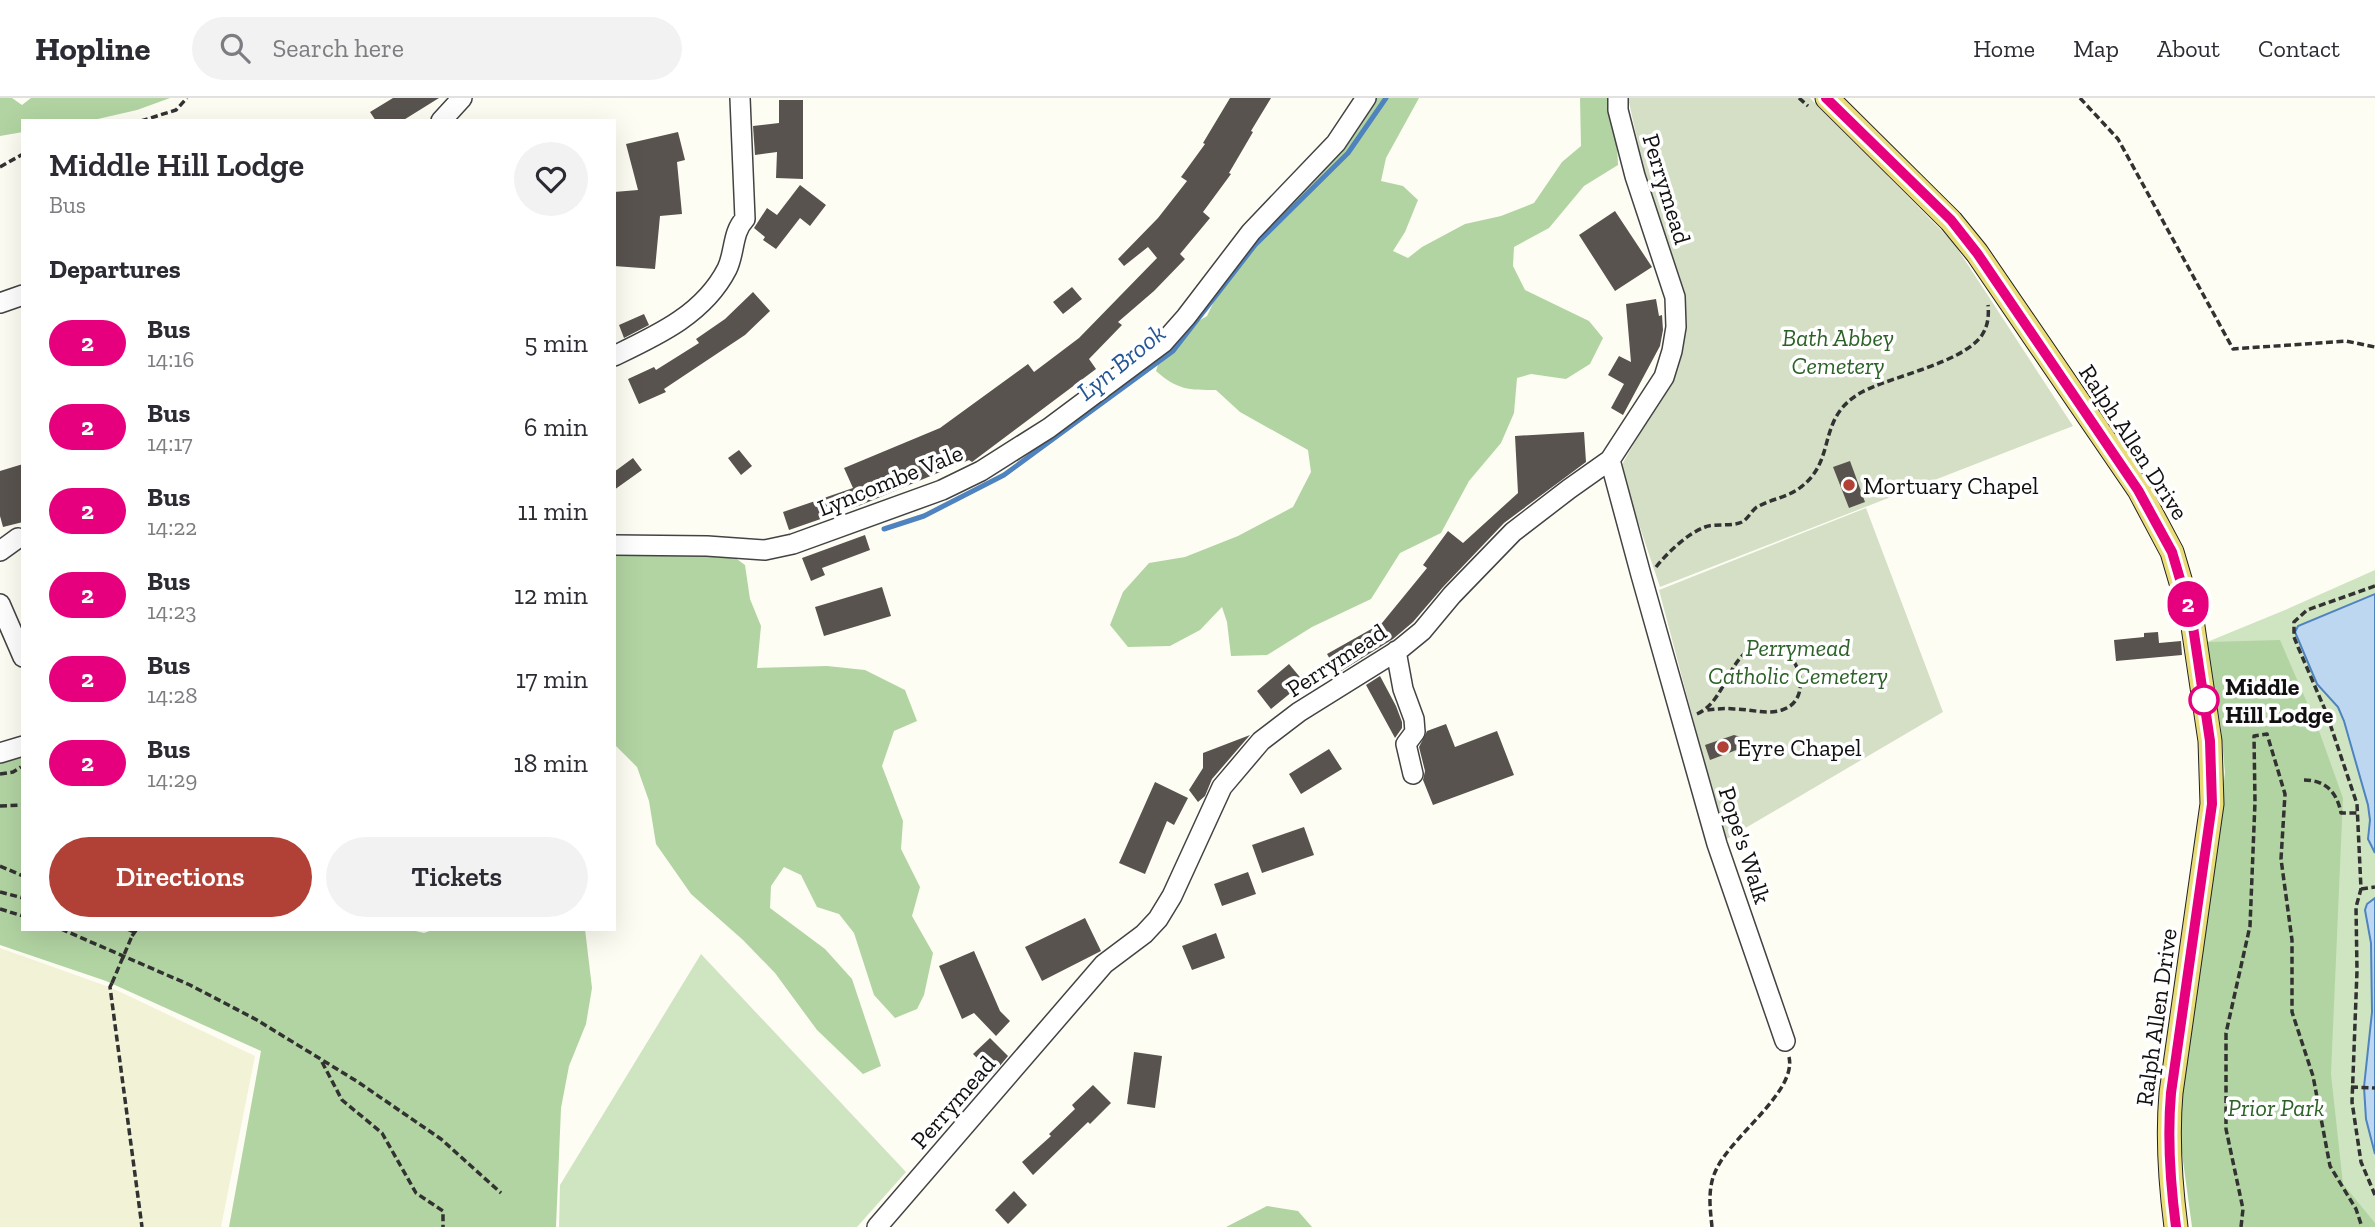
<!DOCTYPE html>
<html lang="en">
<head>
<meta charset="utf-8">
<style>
  body { margin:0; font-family:"Zilla Slab",serif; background:#f2f2f3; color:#2b2b33; height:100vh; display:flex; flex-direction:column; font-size:26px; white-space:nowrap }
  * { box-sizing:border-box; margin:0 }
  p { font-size:23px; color:#7c7c81 }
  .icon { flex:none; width:38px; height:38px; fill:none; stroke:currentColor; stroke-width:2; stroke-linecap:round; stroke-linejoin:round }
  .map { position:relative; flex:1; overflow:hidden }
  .drawer { position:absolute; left:21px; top:21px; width:595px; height:812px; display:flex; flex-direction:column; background:#fff; border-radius:0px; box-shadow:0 7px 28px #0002 }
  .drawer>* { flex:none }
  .badge { padding:0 14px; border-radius:23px; font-size:24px; line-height:46px }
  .map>.badge { position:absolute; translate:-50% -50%; box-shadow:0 0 0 4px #fff }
  h2 { padding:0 28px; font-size:26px; line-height:63px }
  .round { display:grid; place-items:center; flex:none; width:74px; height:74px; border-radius:37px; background:#f2f2f3 }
  .head { display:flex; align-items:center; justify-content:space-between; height:119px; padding:0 28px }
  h1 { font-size:33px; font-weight:600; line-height:52px }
  .button { display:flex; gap:14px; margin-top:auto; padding:14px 28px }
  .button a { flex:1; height:80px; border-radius:42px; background:#b14137; color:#fff; font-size:28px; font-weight:600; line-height:80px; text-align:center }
  .button a+a { background:#f2f2f3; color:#2b2b33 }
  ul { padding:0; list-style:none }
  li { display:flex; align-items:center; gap:21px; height:84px; padding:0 28px }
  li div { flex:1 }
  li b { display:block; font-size:26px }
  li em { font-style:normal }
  li .badge { min-width:77px; font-weight:700; text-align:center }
  header { display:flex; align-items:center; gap:42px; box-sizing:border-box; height:98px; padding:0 35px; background:#fff; border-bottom:2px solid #e1e1e2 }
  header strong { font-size:33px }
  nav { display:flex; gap:38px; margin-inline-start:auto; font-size:24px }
  .search { width:490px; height:63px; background:#f2f2f3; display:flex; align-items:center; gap:18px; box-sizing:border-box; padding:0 24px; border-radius:38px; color:#7c7c81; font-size:26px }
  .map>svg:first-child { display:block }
  .farmland { fill:#f1f2d6 }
  .green { fill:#cfe5c1 }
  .forest { fill:#b2d4a2 }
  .cemetery { fill:#d4dfc6 }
  .water { fill:#bed7f0; stroke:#4e83bf; stroke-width:2 }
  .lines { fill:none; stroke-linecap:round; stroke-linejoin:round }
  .stream { stroke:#4e83bf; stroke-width:5 }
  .building { fill:#58534e }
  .minor-casing { stroke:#434343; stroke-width:22 }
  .major-casing { stroke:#212121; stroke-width:25 }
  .path { stroke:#323232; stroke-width:3.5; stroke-dasharray:7 3.5; stroke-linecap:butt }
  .minor { stroke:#fff; stroke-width:19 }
  .major { stroke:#e9dc79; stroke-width:23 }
  .path-bridge { stroke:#323232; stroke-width:3.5; stroke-dasharray:7 3.5; stroke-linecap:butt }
  .line-casing { stroke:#fff; stroke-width:16 }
  .line { stroke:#e6007e; stroke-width:10 }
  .poi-dot { fill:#b14137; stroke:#fff; stroke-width:2.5 }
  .stop-dot { fill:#fff; stroke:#e6007e; stroke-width:3.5 }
  .labels { text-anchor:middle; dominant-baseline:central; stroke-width:7; stroke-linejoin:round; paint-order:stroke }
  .street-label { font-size:24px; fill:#101010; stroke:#fff }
  .park-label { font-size:24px; font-style:italic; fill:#2c6127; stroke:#fff }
  .poi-label { font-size:24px; fill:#101010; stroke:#fff; text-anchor:start }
  .stop-label { font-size:24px; font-weight:bold; fill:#101010; stroke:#fff; text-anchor:start }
  .water-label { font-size:26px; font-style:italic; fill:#265795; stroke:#fff }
</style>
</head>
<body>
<header>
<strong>Hopline</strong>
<div class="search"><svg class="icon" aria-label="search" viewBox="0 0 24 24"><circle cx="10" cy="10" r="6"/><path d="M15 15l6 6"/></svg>Search here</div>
<nav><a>Home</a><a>Map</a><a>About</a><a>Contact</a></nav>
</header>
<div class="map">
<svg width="2375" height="1129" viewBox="0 0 2375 1129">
  <rect width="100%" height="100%" fill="#fefdf4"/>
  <!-- farmland -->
  <path class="farmland" d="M0,850L112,890L255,958L221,1129H0Z"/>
  <!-- green -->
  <path class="green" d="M2375,472V1129H2192L2218,721L2225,676L2221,630L2207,544L2285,512Z
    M701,856L906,1074L857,1129H559L560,1087Z"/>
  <!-- forest -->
  <path class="forest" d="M0,0H12L22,7L31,0H170L137,12L89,23H23V34L0,38Z
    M1373,0H1419L1386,60L1381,83L1403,88L1418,102L1405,134L1393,153L1408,160L1422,149L1465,126L1501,118L1534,105L1562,64L1581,48L1580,0H1609C1610,23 1618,44 1618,67L1584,88L1549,130L1514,149L1513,168L1525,192L1589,223L1603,240L1590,266L1566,281L1531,276L1517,280L1514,315L1501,345L1469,383L1441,435L1400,455L1371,501L1312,529L1267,557L1231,558L1227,524L1222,509L1200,532L1170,548L1128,549L1110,527L1123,494L1149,465L1185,459L1238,438L1293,409L1311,374L1308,352L1240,314L1216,292C1189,292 1177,292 1156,273L1163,251L1185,231L1207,218L1227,176Z
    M614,451L726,453L745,467L750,501L761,528L757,570L827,568L865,572L905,592L917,623L894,633L882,668L903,723L901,751L920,789L912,818L933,855L924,897L917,911L895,920L874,897L854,835L839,816L817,809L801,777L784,769L771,788L770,810L825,851L852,881L881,968L863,976L817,932L775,875L743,842L691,796L656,746L649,703L637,669L614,646Z
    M2280,542L2318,630L2343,700L2331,976L2343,1086L2375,1125V1129H2192L2176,1011L2222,712L2225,673L2221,630L2207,544Z
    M23,658V831H407L424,835L435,831H585L592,890L586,926L569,968L561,1010L556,1129H229L261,953L106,883L0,847V666Z
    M1267,1108L1298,1113L1312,1129H1226Z"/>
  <!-- cemetery -->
  <path class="cemetery" d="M1628,0H1810L1953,144L2073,328L1660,489L1620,370L1671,281L1682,244Z
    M1866,410L1943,614L1725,742L1659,492Z"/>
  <!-- water -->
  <path class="water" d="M2375,496V755L2368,741L2370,722L2368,707L2344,623L2338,609L2317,586L2295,534L2298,528Z
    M2375,800V1056L2366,1021L2364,989L2372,914L2371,845L2365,812L2367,806Z"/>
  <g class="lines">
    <!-- stream -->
    <path class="stream" d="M884,431L924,418L1004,377L1173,253L1255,147L1348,55L1386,0"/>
  </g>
  <!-- building -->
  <path class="building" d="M393,0H439L402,23H376L370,14Z
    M1230,0H1271L1251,33L1253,34L1229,75L1231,76L1203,114L1210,120L1180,156L1185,161L1154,193L1118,224L1122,227L1089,261L1096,271L972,364L969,362L861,407L789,432L783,414L853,390L844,370L940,330L1028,266L1034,274L1079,240L1157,160L1148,149L1124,168L1118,161L1158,120L1187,83L1181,79L1205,46L1203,45Z
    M779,2H803V81L776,80L777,54L755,57L753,28L779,25Z
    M678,34L685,62L677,64L682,116L660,118L655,171L614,168V94L638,92L626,46Z
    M800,87L826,107L810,128L800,120L776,151L763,142L765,139L754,130L767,110L777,117Z
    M1615,113L1652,169L1615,193L1579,137Z
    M1072,189L1082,201L1063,216L1053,204Z
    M753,194L770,213L745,237L664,291L666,294L639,306L628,281L654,269L656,272L699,245L696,241L725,221Z
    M1656,201L1659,218L1662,217L1663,232L1660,248L1623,317L1611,310L1624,286L1608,277L1619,258L1631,264L1626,206Z
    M644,216L649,227L624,240L619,227Z
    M1584,334L1586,364L1504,425L1443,489L1413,524L1393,541L1338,575L1327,556L1382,525L1427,470L1423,467L1448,433L1463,445L1518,395L1515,338Z
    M739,352L752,368L741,377L728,360Z
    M633,360L642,372L614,392V374Z
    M1850,363L1865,404L1849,410L1833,369Z
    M23,366V424L3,429L0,418V373Z
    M865,437L870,452L822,470L825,477L811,483L802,460Z
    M882,489L891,518L824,538L815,509Z
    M2158,534L2159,545L2181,543L2182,557L2116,563L2114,542L2144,539V535Z
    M1289,566L1304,584L1271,611L1257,593Z
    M1380,578L1396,608L1402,624V630L1395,640L1366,587Z
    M1446,626L1455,649L1497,633L1514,677L1433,707L1423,682L1425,673L1419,649L1427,633Z
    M1250,637L1212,681L1205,698L1198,704L1189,692L1203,670V655Z
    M1734,637L1744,640L1739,651L1710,662L1705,647Z
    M1329,651L1342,671L1301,696L1289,676Z
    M1155,684L1188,700L1174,727L1167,723L1145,776L1119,765Z
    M1304,729L1314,757L1262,775L1252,747Z
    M1248,774L1256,796L1222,808L1214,786Z
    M1085,820L1101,853L1042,883L1025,849Z
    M1216,835L1225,860L1192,872L1182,848Z
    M974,853L1000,913L1010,923L996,938L974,915L962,921L939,868Z
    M990,940L1008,958L993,976L973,956Z
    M1134,954L1162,958L1155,1010L1127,1006Z
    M1093,987L1111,1005L1090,1026L1088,1024L1033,1077L1022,1064L1051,1038L1049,1036L1075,1011L1072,1007Z
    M1014,1093L1027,1107L1008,1126L995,1112Z"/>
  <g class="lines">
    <!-- minor casing -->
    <g class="minor-casing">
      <path id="minor" d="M441,23L462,0
        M0,205L23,197
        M614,258C658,237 704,216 727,171C735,155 732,134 745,121L740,0
        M1610,362L1641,477L1717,746L1785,943
        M614,447L707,448L765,452L793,446L942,392L981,373L1049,330L1163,245L1186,219L1251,134L1336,45L1366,0
        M0,453L18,440
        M0,506L23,559
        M1396,553L1403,591L1414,621L1415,634L1406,646L1413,676
        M0,655L23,648
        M877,1129L1104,866L1144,836L1158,821L1172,798L1222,689L1261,643L1299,614L1400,551L1422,533L1452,497L1513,434L1569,391L1610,362L1664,279L1672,253L1676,229L1675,199L1635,78L1618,12V0"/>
    </g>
    <!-- major casing -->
    <g class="major-casing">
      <path id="major" d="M1827,0L1951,123L1977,155L2139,392L2172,454L2192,522L2210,643L2212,706L2171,995C2167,1041 2170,1083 2176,1129"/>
    </g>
    <!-- path -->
    <path class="path" d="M1799,0L1808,8
      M2080,0L2118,41L2233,251L2346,243L2375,249
      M141,23L176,12L187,0
      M0,69L23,56
      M1656,469C1667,455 1688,435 1705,429C1716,425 1731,429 1742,424C1748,421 1752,412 1757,409C1771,401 1789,399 1801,389C1838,361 1815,320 1862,294C1892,278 1963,265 1982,237C1988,228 1989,218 1988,207
      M2375,488L2307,512L2294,524V539L2298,549L2326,614L2357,706L2361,791L2356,809L2357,873L2352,1004L2361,1064L2375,1097
      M1697,616C1726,603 1727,560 1756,548C1793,533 1820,600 1782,612C1766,617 1751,611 1734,611C1725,610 1716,611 1707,612
      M0,676L13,674L21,669
      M2304,682C2325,682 2337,694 2341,715H2358
      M0,708L23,707
      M0,768L23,778
      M2361,791L2375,789
      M0,794L23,800
      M0,811L23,818
      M61,831L190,887L257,922L358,984L441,1041L501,1095
      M127,831L134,834
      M132,838L137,831
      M112,885L110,889L142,1129
      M322,964L342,1002L382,1035L416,1095L443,1113V1129
      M2351,989L2375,990
      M1712,1129C1710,1109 1707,1089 1717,1070C1733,1037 1797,993 1789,959
      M2241,1129L2243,1111L2226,1031V935L2250,828L2255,704L2254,638L2267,636L2285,696L2281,761L2292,842V914L2313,978L2330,1068L2356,1111L2362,1129"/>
    <!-- minor -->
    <use href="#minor" class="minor"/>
    <!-- major -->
    <use href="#major" class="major"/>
    <!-- path-bridge -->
    <path class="path-bridge" d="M112,885L132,838"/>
  </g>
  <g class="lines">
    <!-- line casing -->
    <g class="line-casing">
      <path id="line" d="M1826,0L1951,122L1977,155L2138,392L2172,454L2192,522L2210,643L2212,706L2171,995C2167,1041 2170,1083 2176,1129"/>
    </g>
    <!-- line -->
    <use href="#line" class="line"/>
  </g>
  <!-- markers -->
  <g class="poi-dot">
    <circle cx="1849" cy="387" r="7"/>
    <circle cx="1723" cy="649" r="7"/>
  </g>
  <circle class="stop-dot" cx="2204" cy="602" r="14"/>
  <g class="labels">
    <!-- street labels -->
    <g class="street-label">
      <text transform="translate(1667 91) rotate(73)">Perrymead</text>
      <text transform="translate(2134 344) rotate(57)">Ralph Allen Drive</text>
      <text transform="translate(890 382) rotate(-22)">Lyncombe Vale</text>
      <text transform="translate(1336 562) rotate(-33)">Perrymead</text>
      <text transform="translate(1745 747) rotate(72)">Pope's Walk</text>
      <text transform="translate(2156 919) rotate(-82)">Ralph Allen Drive</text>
      <text transform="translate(953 1004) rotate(-49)">Perrymead</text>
    </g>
    <!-- park labels -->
    <g class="park-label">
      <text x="1838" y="239">Bath Abbey<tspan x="1838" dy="28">Cemetery</tspan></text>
      <text x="1798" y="549">Perrymead<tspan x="1798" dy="28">Catholic Cemetery</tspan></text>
      <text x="2276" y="1009">Prior Park</text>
    </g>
    <!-- poi labels -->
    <g class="poi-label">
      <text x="1863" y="387">Mortuary Chapel</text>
      <text x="1737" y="649">Eyre Chapel</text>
    </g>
    <!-- stop labels -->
    <g class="stop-label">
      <text x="2225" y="588">Middle<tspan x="2225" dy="28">Hill Lodge</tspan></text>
    </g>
    <!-- water labels -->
    <g class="water-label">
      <text transform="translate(1121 264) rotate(-39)">Lyn Brook</text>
    </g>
  </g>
</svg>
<b class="badge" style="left:2188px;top:506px;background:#e6007e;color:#fff">2</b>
<section class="drawer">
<div class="head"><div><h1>Middle Hill Lodge</h1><p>Bus</p></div><a class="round"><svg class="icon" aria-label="heart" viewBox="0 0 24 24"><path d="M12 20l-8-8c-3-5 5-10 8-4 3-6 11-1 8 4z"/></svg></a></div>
<h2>Departures</h2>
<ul>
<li><span class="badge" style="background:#e6007e;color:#fff">2</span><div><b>Bus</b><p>14:16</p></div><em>5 min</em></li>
<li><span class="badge" style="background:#e6007e;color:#fff">2</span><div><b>Bus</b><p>14:17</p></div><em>6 min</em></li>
<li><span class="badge" style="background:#e6007e;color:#fff">2</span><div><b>Bus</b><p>14:22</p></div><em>11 min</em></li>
<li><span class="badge" style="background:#e6007e;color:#fff">2</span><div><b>Bus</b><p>14:23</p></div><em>12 min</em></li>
<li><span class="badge" style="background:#e6007e;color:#fff">2</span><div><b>Bus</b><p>14:28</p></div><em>17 min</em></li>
<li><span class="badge" style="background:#e6007e;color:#fff">2</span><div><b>Bus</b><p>14:29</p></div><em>18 min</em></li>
</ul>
<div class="button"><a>Directions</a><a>Tickets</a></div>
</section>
</div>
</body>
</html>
